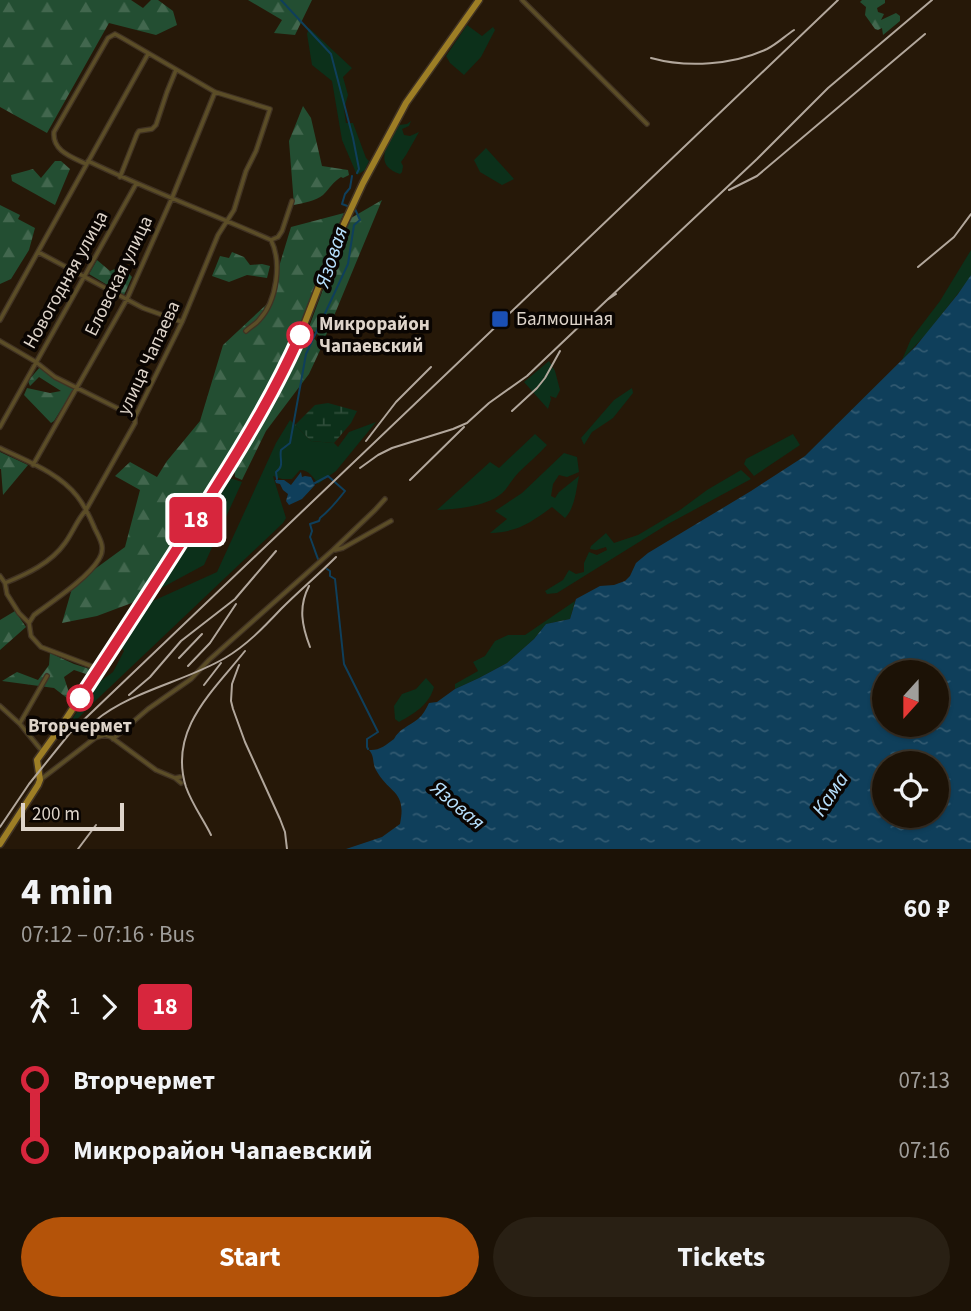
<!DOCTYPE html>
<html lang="en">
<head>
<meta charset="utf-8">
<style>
  body { margin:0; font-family:"Source Sans 3",sans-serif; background:#292014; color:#f1f3f6; height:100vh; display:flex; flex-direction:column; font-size:26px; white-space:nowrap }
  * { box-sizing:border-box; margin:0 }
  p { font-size:23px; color:#a09e9b }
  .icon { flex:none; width:38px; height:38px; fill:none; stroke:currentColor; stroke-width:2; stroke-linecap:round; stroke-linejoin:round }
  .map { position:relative; height:849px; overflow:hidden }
  .side { display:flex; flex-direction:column; background:#1c1206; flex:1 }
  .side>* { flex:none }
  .badge { padding:0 14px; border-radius:5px; font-size:24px; line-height:46px }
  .needle { width:46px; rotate:201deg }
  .buttons { position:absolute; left:872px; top:660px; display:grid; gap:14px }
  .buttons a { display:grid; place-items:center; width:77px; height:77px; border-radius:50%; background:#1c1206; box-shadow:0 2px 5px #0004,0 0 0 2px #3a3228; font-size:35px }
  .scale { position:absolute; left:21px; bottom:18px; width:103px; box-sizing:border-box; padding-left:7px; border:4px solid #ded4ca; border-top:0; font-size:19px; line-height:24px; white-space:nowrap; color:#ded4ca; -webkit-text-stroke:5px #0a0502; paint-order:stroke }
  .map>.badge { position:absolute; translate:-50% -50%; box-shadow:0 0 0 4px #fff }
  .legs { display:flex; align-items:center; gap:10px; height:77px; padding:0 21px; font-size:23px }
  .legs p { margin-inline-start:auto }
  .overview { display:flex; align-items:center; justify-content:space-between; height:119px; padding:0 21px }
  h1 { font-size:38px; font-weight:700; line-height:52px }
  .primary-button { display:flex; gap:14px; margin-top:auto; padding:14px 21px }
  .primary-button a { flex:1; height:80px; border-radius:42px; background:#b45309; color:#fff; font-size:28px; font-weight:700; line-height:80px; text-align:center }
  .primary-button a+a { background:#292014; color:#f1f3f6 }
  ul { padding:0 21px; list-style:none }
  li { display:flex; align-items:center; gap:24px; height:70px; font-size:26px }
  li i { display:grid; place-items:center; width:10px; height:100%; margin:0 9px; background:currentColor }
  li i::after { content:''; width:18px; height:18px; margin:-9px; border:5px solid; border-radius:50%; background:#1c1206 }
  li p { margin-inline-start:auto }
  li:first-child i { background:linear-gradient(#0000 50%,currentColor 0) }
  li:last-child i { background:linear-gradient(currentColor 50%,#0000 0) }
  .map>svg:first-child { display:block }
  .grass { fill:#0c301a }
  .forest { fill:url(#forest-firs) }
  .wetland { fill:url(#wetland-marsh) }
  .water { fill:url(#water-ripples); fill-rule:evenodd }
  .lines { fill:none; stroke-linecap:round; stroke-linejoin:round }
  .stream { stroke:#0f3f5b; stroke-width:2 }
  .street-casing { stroke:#403223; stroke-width:6 }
  .primary-casing { stroke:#403223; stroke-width:9 }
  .street { stroke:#5b4d27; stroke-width:3.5 }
  .primary { stroke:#9d7e25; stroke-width:6 }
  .rail { stroke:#b2a79c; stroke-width:2 }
  .line-1-casing { stroke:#fff; stroke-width:16 }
  .line-1 { stroke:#d7263d; stroke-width:10 }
  .transit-dot { fill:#1a4fb4; stroke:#0a0502; stroke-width:2.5 }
  .stop-1-dot { fill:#fff; stroke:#d7263d; stroke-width:3.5 }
  .labels { text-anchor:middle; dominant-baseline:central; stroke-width:7; stroke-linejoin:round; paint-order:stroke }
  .street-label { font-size:19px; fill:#ded4ca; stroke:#0a0502 }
  .poi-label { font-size:19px; fill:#ded4ca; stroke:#0a0502; text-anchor:start }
  .stop-label { font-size:19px; font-weight:bold; fill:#ded4ca; stroke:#0a0502; text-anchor:start }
  .water-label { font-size:21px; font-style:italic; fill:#b7e0fd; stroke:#0a0502 }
</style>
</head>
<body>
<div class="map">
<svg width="971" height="849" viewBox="0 0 971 849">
  <defs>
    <pattern id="forest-firs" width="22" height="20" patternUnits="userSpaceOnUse" patternTransform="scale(1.75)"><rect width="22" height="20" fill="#234e32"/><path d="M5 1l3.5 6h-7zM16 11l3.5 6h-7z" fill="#42674e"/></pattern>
    <pattern id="wetland-marsh" width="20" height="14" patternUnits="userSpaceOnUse" patternTransform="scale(1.75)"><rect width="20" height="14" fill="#0c301a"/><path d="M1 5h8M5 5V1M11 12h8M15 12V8" fill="none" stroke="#2f4d3a"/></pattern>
    <pattern id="water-ripples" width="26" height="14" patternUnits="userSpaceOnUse" patternTransform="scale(1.75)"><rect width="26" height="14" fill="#0f3f5b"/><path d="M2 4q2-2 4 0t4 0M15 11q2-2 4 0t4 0" fill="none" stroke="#325a71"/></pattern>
  </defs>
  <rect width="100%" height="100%" fill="#261808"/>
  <!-- grass -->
  <path class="grass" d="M467,25L482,36L493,27L495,30L481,57L464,75L450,63L446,56Z
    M309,28L352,68L343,77L348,95L344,109L346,123H353L366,158L369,161L365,170L357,175L342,140L332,81L312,65L307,34Z
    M411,121L409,126L402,129L404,135L410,136L419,132L406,155L401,162L403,166L402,172L400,174C371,164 389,143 399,125L407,124Z
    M486,148L514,179L502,185L480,172L474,160Z
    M971,250V275L967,282L927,333L902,360L911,339L940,301Z
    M549,361L555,371L560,390L556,398L550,396L551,399L548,409L524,382Z
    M632,388L633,393L613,418L592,432L584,445L581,438L614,400Z
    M290,420L311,441L334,443L338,447L349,432L376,422L336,471L318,484C313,477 309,470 300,470L292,479H282L273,476L286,518L283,523L90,706L61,736L94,686L113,672L124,651L119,645L144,605L217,572L276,443Z
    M535,434L547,445C538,455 528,463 519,472C512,479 508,488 501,494C485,507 456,509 437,510L490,462L499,468Z
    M793,434L800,445L754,476L744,464L746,459Z
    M564,453L577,457L579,472L567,477L559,475L553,484L551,496L555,498L559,492L579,476C576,490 575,508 565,518L552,507C530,523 518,532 490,533L507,519L495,511L522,493Z
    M741,470L751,479L668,524L557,593L547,594L545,591L563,580L569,570L576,574L584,572V563L589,552L597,555L607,550L606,547L596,550L590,549L591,546L606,533L614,543L638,535L680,510L707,490Z
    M227,477L242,482L204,565L152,593Z
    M575,601L570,619L546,624L534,639L507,663L479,678L455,689V684L478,671L473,662L485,656L495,641L508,635H525Z
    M426,678L434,687C429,705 415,713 399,722L395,719L394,706L402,694L416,689Z"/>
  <!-- forest -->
  <path class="forest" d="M0,0H131L143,8L151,0H158L173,11L177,25L156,35L109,23L47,133L0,107Z
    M248,0H312L295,35L274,33L282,20Z
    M862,0H885V3L877,8L878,12L884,14L881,20L896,13L900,16V21L883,35L882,28L878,30L875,29L865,15L866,7L860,2Z
    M303,106L311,118L322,166L348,170L349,175L343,178L341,177C333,182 330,188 323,195C316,201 303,203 294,205L289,141Z
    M55,161H61L70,169L55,205L12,181L11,175L33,169L41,178Z
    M382,200L324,340L309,327L344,233L351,218Z
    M0,205L20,215L18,219L35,228L29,250L11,279L0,284Z
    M344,213L334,235L301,327L281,369L218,477L137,601L97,616L62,623L73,585L125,547L140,490L115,476L130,462L157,477L167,461L200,421L223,345L268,303L291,227Z
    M232,252L244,257L250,265L262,264L270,266L267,278L247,275L229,282L212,276L220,256L229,258Z
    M97,260L110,271L122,266L132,277L124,295L89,274Z
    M307,332L322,346L309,374L266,431L242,480L235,477L234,464L280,387Z
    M40,367L74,389L54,421L51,423L24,395L27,388L50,393L61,391L39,377L30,386L28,381Z
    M0,452L28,465L3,495L1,469H0Z
    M15,611L26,627L0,650V620Z
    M50,653L74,664L90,669L86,674L74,670L64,677L72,702L54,688L2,681L17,672L38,680L49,665Z"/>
  <!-- wetland -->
  <path class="wetland" d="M328,403L357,411L351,423L334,443L311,441L295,425L315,405Z"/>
  <!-- water -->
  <path class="water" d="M971,275V849H346L382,837L400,824C407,790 389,794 376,770C372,763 375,757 369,750C379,751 386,745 394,739C399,729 409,726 418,719C423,715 426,709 429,703L437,702L455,689L479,678L507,663L534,639L546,624L570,619L576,599L600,586L614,585L625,581L630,576L636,563L648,553L751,491L805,456L916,346L958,294ZM884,672H936V724H884ZM884,763H936V816H884Z
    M301,472L302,477L305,476L311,477L315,485L302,499L289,505L286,501L288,494L283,490L280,484L276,483L275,480H284L291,485Z"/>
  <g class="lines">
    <!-- stream -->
    <path class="stream" d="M281,0L331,54L353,138L359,169L357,173
      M350,207L342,204L345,194L350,188L352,176
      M277,479L276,472C285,466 279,459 281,450L290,443L306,354L348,264L354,225L360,220L355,209
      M315,483L328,476L345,491C338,500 330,510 320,518L319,521L310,524L312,531L310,537C312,542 317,557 318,559
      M327,569L330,571V576L335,579L344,664L378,732L367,739V747L368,749"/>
    <!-- street casing -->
    <g class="street-casing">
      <path id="street" d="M522,0L647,124
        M88,161C148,190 210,213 271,240
        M120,177L137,134L139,131L152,129L156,125L167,92L176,70
        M271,240L278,237L282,231L292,201
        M38,252L143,308L182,322
        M0,320L148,54
        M246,331C250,327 256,324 259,320C277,301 282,262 271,240
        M0,341L36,362L55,377L135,417
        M0,427L136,184
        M0,448C26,461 58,472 77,496C85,506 90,517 95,529C100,539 106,548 99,559C88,578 53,601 34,615L29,623
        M33,465L127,299L172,198L215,92
        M335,550L343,548L391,521
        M0,576L5,583L7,594L19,613L29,623L31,636L41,647L99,669
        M5,583C27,574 51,563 65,543C73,532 77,520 86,510L135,423V417L182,322L218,235L234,210L246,171L256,151L270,109L215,92L124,39L115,34L108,38L54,132C52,151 72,157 86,164
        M0,706L20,724L42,751
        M20,723L47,676
        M113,739L148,709L191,679L209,660L333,550L375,510L385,499
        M175,778L181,783
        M40,780L95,738L105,735L111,737L156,770L175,778L180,777"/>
    </g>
    <!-- primary casing -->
    <g class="primary-casing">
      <path id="primary" d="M0,844L38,785L40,780L37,760L60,728L192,527L263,410L286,367L304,325L338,237L363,183L406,103L479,0"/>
    </g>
    <!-- street -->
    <use href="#street" class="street"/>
    <!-- primary -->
    <use href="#primary" class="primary"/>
    <!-- rail -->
    <path class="rail" d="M651,58C687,68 733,65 767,49C777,44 785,36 794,30
      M729,190L757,176L925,34
      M918,267L954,237L971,214
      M607,300L757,159L828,88L932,0
      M512,411L537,388L545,378L560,351
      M366,441L396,402L431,367
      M360,468L378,455L392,448L453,429L467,423L489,403L527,376L607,300L616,294
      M410,480L464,427
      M309,586C298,607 302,626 310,647
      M179,658L202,634
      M239,665L232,684L231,701L233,709L245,742L280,819L285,832L287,849
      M188,666L210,643L236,604
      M204,685L221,663
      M129,695L150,677L181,641L235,599L276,551
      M95,721C131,691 184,682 225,658C247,645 264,627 281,609C299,591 318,575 336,557
      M0,827L29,784L70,733L838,0
      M211,835C203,819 192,804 186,787C168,730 213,691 245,651
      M78,849L96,825"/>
  </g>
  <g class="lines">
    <!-- line-1 casing -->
    <g class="line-1-casing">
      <path id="line-1" d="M80,698C125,629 171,560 214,490C246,440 276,390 300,335"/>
    </g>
    <!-- line-1 -->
    <use href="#line-1" class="line-1"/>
  </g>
  <!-- markers -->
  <rect class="transit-dot" x="491" y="310" width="18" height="18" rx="3.5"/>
  <g class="stop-1-dot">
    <circle cx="300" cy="335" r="12"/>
    <circle cx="80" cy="698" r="12"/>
  </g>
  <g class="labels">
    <!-- street labels -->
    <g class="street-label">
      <text transform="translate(119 276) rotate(-64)">Еловская улица</text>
      <text transform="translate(66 280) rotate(-61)">Новогодняя улица</text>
      <text transform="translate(149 358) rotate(-65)">улица Чапаева</text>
    </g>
    <!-- poi labels -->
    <g class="poi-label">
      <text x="516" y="319">Балмошная</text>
    </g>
    <!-- stop labels -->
    <g class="stop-label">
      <text x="319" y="324">Микрорайон<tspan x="319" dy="22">Чапаевский</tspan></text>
      <text x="80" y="726" text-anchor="middle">Вторчермет</text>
    </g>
    <!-- water labels -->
    <g class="water-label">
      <text transform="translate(331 257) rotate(-72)">Язовая</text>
      <text transform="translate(830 794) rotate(-56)">Кама</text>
      <text transform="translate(458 805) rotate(40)">Язовая</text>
    </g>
  </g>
</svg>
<div class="buttons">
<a><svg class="needle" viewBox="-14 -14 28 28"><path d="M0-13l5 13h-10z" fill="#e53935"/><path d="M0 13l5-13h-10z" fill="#a09e9b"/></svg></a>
<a><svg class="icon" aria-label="locate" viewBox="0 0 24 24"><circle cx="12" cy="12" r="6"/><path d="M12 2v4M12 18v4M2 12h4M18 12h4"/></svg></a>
</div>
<div class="scale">200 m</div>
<b class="badge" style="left:196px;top:520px;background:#d7263d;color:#fff">18</b>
</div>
<section class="side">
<div class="overview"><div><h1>4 min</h1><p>07:12 – 07:16 · Bus</p></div><b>60 ₽</b></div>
<div class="legs"><svg class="icon" aria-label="walk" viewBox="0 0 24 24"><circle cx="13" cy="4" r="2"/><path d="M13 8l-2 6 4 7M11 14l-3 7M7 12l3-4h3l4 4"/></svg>1<svg class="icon" aria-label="forward" viewBox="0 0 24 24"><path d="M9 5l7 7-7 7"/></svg><b class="badge" style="background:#d7263d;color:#fff">18</b></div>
<ul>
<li><i style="color:#d7263d"></i><b>Вторчермет</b><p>07:13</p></li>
<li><i style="color:#d7263d"></i><b>Микрорайон Чапаевский</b><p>07:16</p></li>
</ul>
<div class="primary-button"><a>Start</a><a>Tickets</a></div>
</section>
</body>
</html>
